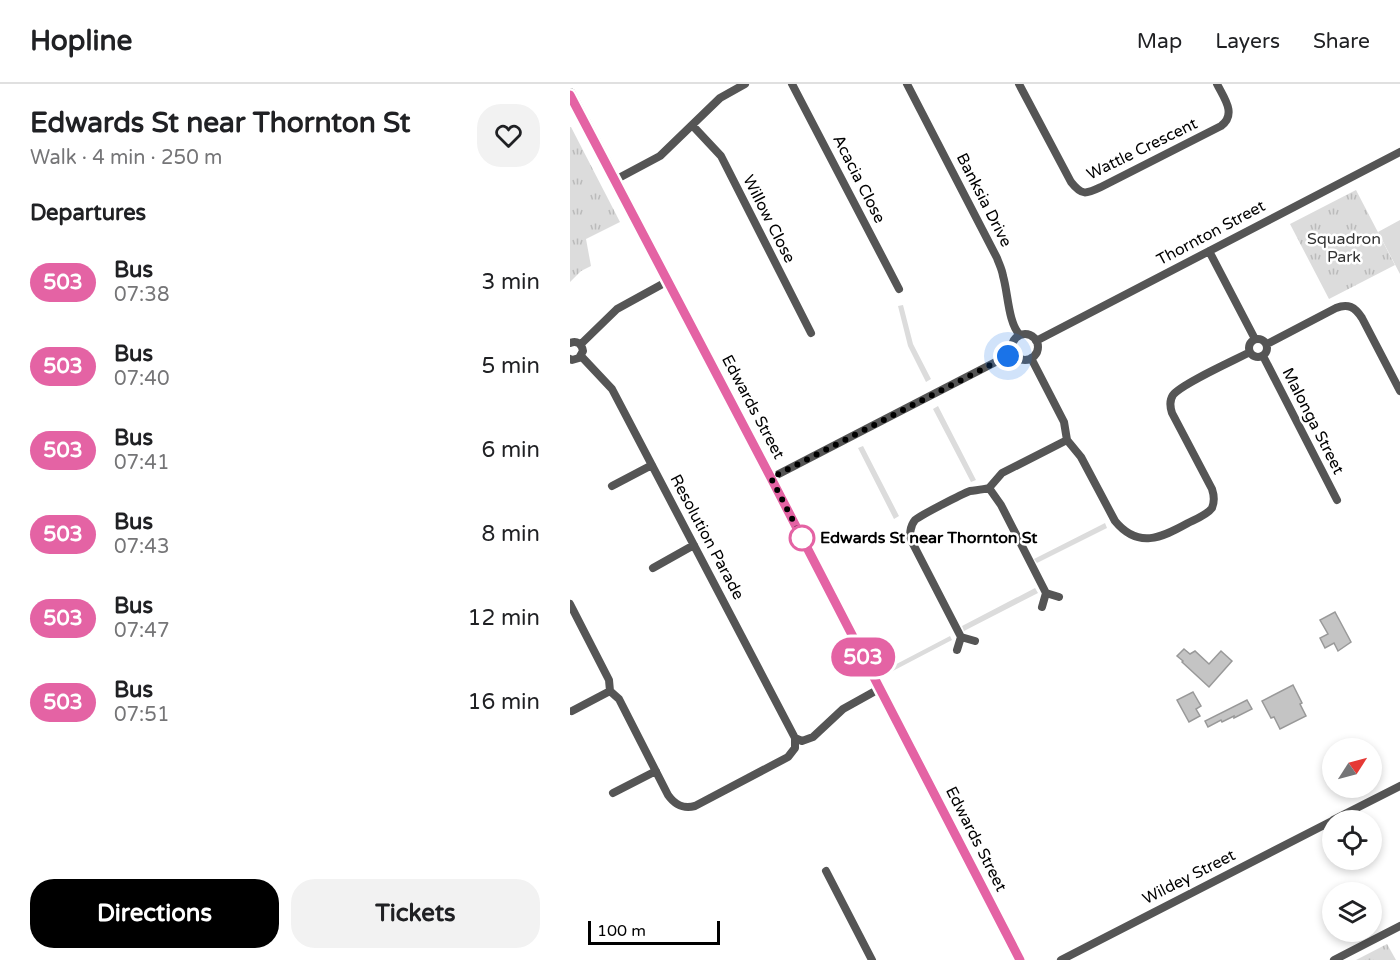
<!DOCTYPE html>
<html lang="en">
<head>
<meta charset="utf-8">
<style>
  body { margin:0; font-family:"Varela Round",sans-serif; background:#f2f2f2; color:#202124; height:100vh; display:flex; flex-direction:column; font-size:22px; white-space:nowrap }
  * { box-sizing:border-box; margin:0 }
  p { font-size:20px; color:#757577 }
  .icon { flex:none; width:33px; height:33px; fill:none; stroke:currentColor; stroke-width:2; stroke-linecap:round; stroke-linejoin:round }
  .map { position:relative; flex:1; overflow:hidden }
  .panel { display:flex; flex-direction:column; background:#fff; width:570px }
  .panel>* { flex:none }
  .badge { padding:0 12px; border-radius:20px; font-size:21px; line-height:39px }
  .needle { width:39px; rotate:54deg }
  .buttons { position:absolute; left:752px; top:654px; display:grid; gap:12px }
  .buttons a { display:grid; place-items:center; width:60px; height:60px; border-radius:50%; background:#fff; box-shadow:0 3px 9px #0003; font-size:30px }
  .scale { position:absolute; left:18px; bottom:15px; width:132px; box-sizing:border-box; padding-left:6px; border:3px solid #000; border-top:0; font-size:16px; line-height:21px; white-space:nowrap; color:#000; -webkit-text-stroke:4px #fff; paint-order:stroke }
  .you { position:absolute; width:30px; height:30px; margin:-15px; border:4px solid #fff; border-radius:50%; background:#1a73e8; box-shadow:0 0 0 9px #1a73e833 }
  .map>.badge { position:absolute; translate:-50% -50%; box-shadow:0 0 0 3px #fff }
  h2 { padding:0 30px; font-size:22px; line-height:54px }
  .round { display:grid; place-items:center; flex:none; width:63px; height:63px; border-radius:24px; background:#f2f2f2 }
  .overview { display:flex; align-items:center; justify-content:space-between; height:102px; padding:0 30px }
  h1 { font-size:28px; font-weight:700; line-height:45px }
  .cta { display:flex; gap:12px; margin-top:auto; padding:12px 30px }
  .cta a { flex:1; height:69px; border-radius:24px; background:#000; color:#fff; font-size:24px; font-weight:700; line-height:69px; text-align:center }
  .cta a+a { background:#f2f2f2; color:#202124 }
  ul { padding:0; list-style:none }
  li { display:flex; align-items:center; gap:18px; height:84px; padding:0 30px }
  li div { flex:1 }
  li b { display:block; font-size:22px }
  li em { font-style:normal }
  li .badge { min-width:66px; font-weight:700; text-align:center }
  header { display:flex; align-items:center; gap:36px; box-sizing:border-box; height:84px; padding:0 30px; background:#fff; border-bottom:2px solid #e0e0e0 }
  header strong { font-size:28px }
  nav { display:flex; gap:33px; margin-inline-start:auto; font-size:21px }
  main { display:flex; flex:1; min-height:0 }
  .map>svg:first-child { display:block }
  .grass { fill:#dcdcdc }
  .park { fill:url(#park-tufts) }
  .building { fill:#c4c4c4; stroke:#999; stroke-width:1.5 }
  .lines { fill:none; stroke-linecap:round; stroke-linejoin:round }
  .street { stroke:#555; stroke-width:8 }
  .secondary { stroke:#222; stroke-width:12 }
  .line-casing { stroke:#fff; stroke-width:14 }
  .line { stroke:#e463a4; stroke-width:9 }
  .walk { stroke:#000; stroke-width:6; stroke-dasharray:0 10.8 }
  .stop-dot { fill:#fff; stroke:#e463a4; stroke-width:3 }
  .labels { text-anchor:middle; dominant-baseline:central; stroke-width:5; stroke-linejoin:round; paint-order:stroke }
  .street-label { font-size:16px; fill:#000; stroke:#fff }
  .park-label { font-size:16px; fill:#333; stroke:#fff }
  .stop-label { font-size:16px; font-weight:bold; fill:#000; stroke:#fff; text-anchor:start }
</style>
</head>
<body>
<header>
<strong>Hopline</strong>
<nav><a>Map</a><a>Layers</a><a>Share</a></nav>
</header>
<main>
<section class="panel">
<div class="overview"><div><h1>Edwards St near Thornton St</h1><p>Walk · 4 min · 250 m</p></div><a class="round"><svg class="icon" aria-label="heart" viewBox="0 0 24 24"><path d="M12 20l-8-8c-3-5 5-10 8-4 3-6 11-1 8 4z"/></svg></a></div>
<h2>Departures</h2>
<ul>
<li><span class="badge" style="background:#e463a4;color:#fff">503</span><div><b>Bus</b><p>07:38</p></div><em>3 min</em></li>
<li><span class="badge" style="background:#e463a4;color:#fff">503</span><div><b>Bus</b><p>07:40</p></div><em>5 min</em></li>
<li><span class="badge" style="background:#e463a4;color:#fff">503</span><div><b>Bus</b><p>07:41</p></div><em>6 min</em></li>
<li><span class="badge" style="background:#e463a4;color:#fff">503</span><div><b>Bus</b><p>07:43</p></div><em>8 min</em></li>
<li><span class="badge" style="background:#e463a4;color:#fff">503</span><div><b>Bus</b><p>07:47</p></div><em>12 min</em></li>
<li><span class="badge" style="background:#e463a4;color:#fff">503</span><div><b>Bus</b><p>07:51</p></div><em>16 min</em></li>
</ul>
<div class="cta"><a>Directions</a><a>Tickets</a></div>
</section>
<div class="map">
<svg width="830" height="876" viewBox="0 0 830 876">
  <defs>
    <pattern id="park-tufts" width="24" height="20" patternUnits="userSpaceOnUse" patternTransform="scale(1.5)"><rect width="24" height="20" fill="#dcdcdc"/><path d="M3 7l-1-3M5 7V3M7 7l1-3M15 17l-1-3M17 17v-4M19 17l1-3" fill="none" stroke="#bbb"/></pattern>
  </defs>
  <rect width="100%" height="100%" fill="#fff"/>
  <!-- grass -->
  <path class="grass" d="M830,136V190L808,148Z
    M333,221L343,260L361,295L356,298L338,262L328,222Z
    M368,322L406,396L401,398L363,325Z
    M293,362L329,432L324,435L288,364Z
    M535,439L537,444L467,479L464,475Z
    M465,504L468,509L394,547L392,542Z
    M380,552L382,556L317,590L315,586Z"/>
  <!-- park -->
  <path class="park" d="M0,43H1L50,138L16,155L21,182L11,187L0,198Z
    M786,106L825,181L759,215L720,140Z
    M817,860L826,876H786Z"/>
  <!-- building -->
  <path class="building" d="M765,528L781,558L768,567L764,559L755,564L750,554L758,550L750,536Z
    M614,565L620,570L625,567L639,580L651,567L662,577L639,603L612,578L613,577L607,572Z
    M723,601L732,619L730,620L736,632L710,645L704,633L701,634L692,617Z
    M623,608L631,622L626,625L630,632L619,638L607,616Z
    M677,616L682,625L664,634V632L652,638L651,636L638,643L635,637Z"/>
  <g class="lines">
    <!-- street -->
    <path class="street" d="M222,0L329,205
      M337,0L427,174C429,180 432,185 433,192C438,208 438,239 450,251
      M449,0L501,98C512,112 516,110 531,103L651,42C667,30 654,14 647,0
      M122,41L151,72L241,249
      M45,96L90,72L150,14L175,0
      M639,167L685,255
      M442 263a13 13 0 1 1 26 0a13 13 0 1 1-26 0Z
      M679 264a9 9 0 1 1 18 0a9 9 0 1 1-18 0Z
      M466,257L830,68
      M0,259C7,256 12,260 13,267L9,274L2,276L0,275
      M11,260L47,225L98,197
      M697,260L766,224C778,219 785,223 792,234L830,307
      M11,272L42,305L225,654
      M693,272L767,416
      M461,274L494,338L497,356L511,373L545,437C568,465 591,454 618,439C626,435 637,431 642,424C645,417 644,411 642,405L602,329C600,323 599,317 603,311C611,300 665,276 680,268
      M201,394L443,269
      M42,402L82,381
      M419,404L431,421L476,509
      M419,404L432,389L497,356
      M83,484L124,461
      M0,520L39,596L40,607L49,615L98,711C105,721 113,725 125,722L218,673L225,664V654L232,657L243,653L273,625L309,605
      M472,523L476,509L489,513
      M391,553L342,458C339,451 340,442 345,436C351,431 392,410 400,407C406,406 412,406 419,404
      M387,566L391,553L405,557
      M2,627L40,607
      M43,709L86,687
      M763,736L830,702
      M256,787L302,876
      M491,876L762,737
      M764,876L830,842"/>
    <!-- secondary -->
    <path class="secondary" d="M0,10L194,381L450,876"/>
  </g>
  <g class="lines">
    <!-- line casing -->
    <g class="line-casing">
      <path id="line" d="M0,11L201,394L450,876"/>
    </g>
    <!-- line -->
    <use href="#line" class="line"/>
    <!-- walk -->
    <path class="walk" d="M232,454L201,394L438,272"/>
  </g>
  <!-- markers -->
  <circle class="stop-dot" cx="232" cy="454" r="12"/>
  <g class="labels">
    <!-- street labels -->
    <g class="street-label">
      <text transform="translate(572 65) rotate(-26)">Wattle Crescent</text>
      <text transform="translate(289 95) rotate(63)">Acacia Close</text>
      <text transform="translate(414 116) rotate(63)">Banksia Drive</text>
      <text transform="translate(199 135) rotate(63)">Willow Close</text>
      <text transform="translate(641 149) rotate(-28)">Thornton Street</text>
      <text transform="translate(183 323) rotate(62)">Edwards Street</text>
      <text transform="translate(743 337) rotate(63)">Malonga Street</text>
      <text transform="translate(137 453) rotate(62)">Resolution Parade</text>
      <text transform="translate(406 755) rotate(63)">Edwards Street</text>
      <text transform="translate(619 793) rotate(-27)">Wildey Street</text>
    </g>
    <!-- park labels -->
    <g class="park-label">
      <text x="774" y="155">Squadron<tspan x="774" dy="18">Park</tspan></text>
    </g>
    <!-- stop labels -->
    <g class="stop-label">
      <text x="250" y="454">Edwards St near Thornton St</text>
    </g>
  </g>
</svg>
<div class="buttons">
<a><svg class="needle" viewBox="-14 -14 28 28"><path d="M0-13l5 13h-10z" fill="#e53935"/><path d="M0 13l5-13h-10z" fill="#757577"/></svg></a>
<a><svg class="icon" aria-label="locate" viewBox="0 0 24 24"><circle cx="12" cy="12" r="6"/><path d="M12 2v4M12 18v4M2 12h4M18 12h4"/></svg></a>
<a><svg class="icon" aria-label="layers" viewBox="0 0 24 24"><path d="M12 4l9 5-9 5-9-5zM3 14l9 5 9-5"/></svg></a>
</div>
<div class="scale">100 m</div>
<div class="you" style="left:438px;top:272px"></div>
<b class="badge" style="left:293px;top:573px;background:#e463a4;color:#fff">503</b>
</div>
</main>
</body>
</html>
